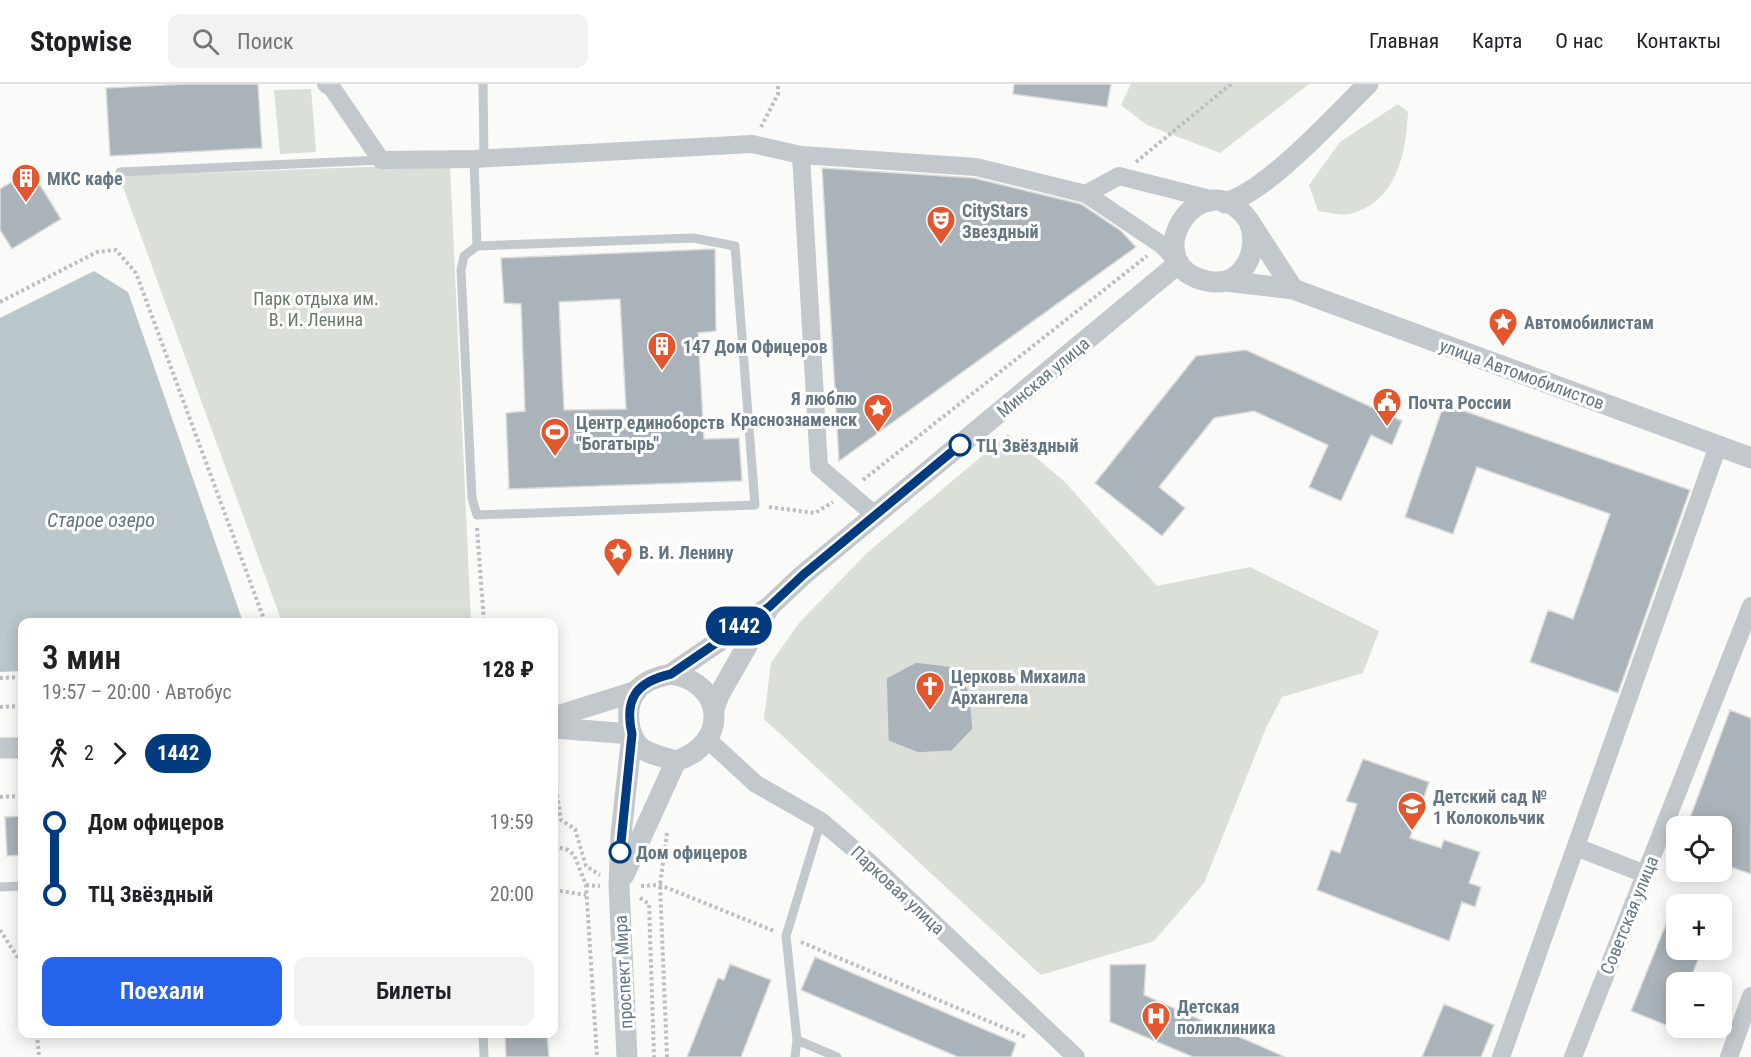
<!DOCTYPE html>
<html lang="ru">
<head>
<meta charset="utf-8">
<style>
  body { margin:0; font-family:"Roboto Condensed",sans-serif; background:#f2f2f2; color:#202124; height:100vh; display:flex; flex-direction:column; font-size:22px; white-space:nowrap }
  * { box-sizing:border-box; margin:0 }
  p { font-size:20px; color:#757577 }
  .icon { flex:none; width:33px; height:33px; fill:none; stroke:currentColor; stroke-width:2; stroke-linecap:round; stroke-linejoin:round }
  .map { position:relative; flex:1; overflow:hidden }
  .drawer { position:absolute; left:18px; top:534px; width:540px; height:420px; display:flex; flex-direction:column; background:#fff; border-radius:12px; box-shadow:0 3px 15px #0003 }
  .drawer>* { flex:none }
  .badge { padding:0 12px; border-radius:20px; font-size:21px; line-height:39px }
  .controls { position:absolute; left:1666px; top:732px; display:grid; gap:12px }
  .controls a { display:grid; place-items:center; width:66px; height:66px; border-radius:12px; background:#fff; box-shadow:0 3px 15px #0003; font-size:30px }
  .map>.badge { position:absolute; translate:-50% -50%; box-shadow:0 0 0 3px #fff }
  .legs { display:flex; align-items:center; gap:9px; height:66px; padding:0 24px; font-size:20px }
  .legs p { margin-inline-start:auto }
  .overview { display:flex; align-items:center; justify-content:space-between; height:102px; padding:0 24px }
  h1 { font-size:33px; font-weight:600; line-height:45px }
  .action { display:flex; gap:12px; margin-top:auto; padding:12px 24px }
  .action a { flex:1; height:69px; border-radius:12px; background:#2563eb; color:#fff; font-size:24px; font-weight:600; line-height:69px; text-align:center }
  .action a+a { background:#f2f2f2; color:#202124 }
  ul { padding:0 24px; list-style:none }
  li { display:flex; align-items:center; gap:21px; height:72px; font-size:22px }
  li i { display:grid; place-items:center; width:9px; height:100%; margin:0 8px; background:currentColor }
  li i::after { content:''; width:15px; height:15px; margin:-8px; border:4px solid; border-radius:50%; background:#fff }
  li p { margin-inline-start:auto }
  li:first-child i { background:linear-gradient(#0000 50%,currentColor 0) }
  li:last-child i { background:linear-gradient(currentColor 50%,#0000 0) }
  header { display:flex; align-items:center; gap:36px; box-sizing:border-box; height:84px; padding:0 30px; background:#fff; border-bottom:2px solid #e0e0e0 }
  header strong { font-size:28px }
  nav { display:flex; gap:33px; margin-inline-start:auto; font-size:21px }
  .search { width:420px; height:54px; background:#f2f2f2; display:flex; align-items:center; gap:15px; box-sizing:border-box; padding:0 21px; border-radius:12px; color:#757577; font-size:22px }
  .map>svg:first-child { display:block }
  .green { fill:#dadfd7 }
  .water { fill:#bbc7cb }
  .building { fill:#aab3b9; stroke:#dcdcda; stroke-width:1.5; fill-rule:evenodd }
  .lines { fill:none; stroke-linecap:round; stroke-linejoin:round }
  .path { stroke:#bbbfc2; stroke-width:4; stroke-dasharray:3 3; stroke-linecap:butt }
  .service { stroke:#c3c8cc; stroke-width:9 }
  .minor { stroke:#c3c8cc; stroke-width:18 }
  .tertiary { stroke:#c3c8cc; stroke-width:21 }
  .line-1-casing { stroke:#fff; stroke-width:14 }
  .line-1 { stroke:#003b80; stroke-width:9 }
  .stop-1-dot { fill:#fff; stroke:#003b80; stroke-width:3 }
  .labels { text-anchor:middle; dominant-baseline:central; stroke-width:6; stroke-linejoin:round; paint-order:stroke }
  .poi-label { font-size:18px; font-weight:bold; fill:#657683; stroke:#fff; text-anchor:start }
  .park-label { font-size:18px; fill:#687a64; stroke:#fff }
  .street-label { font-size:18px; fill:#657683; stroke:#fff }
  .stop-label { font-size:18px; font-weight:bold; fill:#657683; stroke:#fff; text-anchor:start }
  .water-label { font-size:20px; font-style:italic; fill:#60757c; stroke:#fff }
</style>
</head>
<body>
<header>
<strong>Stopwise</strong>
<div class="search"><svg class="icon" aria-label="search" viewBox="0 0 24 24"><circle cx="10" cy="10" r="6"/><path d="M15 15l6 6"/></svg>Поиск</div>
<nav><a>Главная</a><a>Карта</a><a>О нас</a><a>Контакты</a></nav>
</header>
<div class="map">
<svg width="1751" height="973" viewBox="0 0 1751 973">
  <rect width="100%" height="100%" fill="#fafaf8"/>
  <!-- green -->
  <path class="green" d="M1131,0H1309L1220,69L1147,41L1121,21Z
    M311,5L316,68L280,70L274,6Z
    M1398,20L1408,28C1406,69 1397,118 1350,130C1341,132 1327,128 1318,127L1309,101L1340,58Z
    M450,80L471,538H282L119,92Z
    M1008,350L1065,398L1157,502L1250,483L1379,547L1363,589L1282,613L1266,644L1204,799L1154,857L1041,891L764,635L771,579L799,539L868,468Z"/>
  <!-- water -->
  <path class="water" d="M94,187L128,208L243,538H22V587L0,588V234Z"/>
  <!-- building -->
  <path class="building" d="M185,0H258L262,64L110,72L106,4Z
    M1014,0H1111L1107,23L1013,10Z
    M822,84L974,94L1081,120L1121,147L1136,163L839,377Z
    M31,86L61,135L12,165L0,146V105Z
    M715,165L716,247L698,249L704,355L739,354L742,397L509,405L506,329L525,327L521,220L504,219L501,174ZM620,215L626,325L564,326L559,218Z
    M1246,266L1402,337L1392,361L1371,351L1341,417L1309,403L1328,361L1254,327L1214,334L1159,403L1185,424L1162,452L1095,399L1196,272Z
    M1444,320L1690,406L1618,609L1530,578L1548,526L1573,535L1610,430L1477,383L1453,450L1405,433Z
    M916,578L956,583L970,609L973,645L952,667L918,669L888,657L886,594Z
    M1730,626L1751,634V790L1722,780V742H1687Z
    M1363,675L1429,698L1410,754L1441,764L1444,756L1480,768L1469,799L1481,803L1475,823L1462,818L1449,857L1317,806L1331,766L1340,769L1357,720L1346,717Z
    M22,732V771L7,772L5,733Z
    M1676,815L1677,866H1702L1689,898H1677V927L1671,943L1631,927Z
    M815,873L1016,959L1011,973H958L801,906Z
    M730,880L771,896L741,973H687L718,894L724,896Z
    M1146,880L1144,911L1285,973H1193L1110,938V881Z
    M1444,920L1494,941L1481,973H1422Z
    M505,950H547L549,973H506Z"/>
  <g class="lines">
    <!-- path -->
    <path class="path" d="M761,43L778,10V0
      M1136,78L1231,0
      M0,218L97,168L116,166L136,189L265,538
      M863,396L1147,172
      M769,423L815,429L833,418
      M477,444L484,538
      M0,594L22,593
      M0,623L22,622
      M554,693L561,736L575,745L586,782L600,791
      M0,713L22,712
      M667,749L660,801L667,973
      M554,762L568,766L574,771L586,801L597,973
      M586,801L600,802
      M641,802L660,801L774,847
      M554,806L586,811
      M640,814L649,820L654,973
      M0,846L22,880
      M801,858L1026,953
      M37,950L39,973"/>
    <!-- service -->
    <path class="service" d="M483,0L484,74
      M474,75L477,162L693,154L735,162L755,421L477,431L472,414L461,186L464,172L477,162
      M120,88L381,76
      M0,803L22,802
      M483,950L484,973
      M797,956L837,973
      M795,973L797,956L786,852L821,737"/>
    <!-- minor -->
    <path class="minor" d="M326,0L332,4L381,76L474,75L752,60L801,71L976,83L1086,110L1162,161L1179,179
      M801,71L819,383L876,432
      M1086,110L1119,92L1218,117
      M707,655L756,700L821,737L868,777L1076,973
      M1576,763L1645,790
      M1501,973L1718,362
      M1573,973L1751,522
      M1729,973L1751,912"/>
    <!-- tertiary -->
    <path class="tertiary" d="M1225,119C1268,107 1334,33 1368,0
      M1249,137C1261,166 1243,205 1207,197C1132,181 1202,71 1249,137L1293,205
      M1225,197L1293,205L1751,374
      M671,590L769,523L803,491L1179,179
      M671,590C726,599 729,660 676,677C666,674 653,671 644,666C626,654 624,622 637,606C646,596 658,593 671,590Z
      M714,625L719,611L768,525
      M554,633L637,607
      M554,644L632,650
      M0,664H22
      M624,791L676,677
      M627,973L619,802L621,751L632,650"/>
  </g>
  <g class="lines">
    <!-- line-1 casing -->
    <g class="line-1-casing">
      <path id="line-1" d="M620,768L632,650C624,615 636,598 671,590L769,523L803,491L960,361"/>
    </g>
    <!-- line-1 -->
    <use href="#line-1" class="line-1"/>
  </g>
  <!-- icons -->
  <defs>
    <g id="building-pin" transform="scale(1.5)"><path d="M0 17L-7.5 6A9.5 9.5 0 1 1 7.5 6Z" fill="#e4572e" stroke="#fff"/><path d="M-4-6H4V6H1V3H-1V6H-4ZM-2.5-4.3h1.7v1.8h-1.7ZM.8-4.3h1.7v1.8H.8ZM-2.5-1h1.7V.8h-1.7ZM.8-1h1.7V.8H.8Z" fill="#fff"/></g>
    <g id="theatre-pin" transform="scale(1.5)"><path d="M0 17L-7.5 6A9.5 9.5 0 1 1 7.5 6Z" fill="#e4572e" stroke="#fff"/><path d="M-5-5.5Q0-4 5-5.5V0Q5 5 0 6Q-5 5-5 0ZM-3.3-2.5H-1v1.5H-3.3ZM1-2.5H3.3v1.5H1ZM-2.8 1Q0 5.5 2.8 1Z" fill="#fff"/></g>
    <g id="sight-pin" transform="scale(1.5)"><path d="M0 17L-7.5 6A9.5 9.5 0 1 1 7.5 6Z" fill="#e4572e" stroke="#fff"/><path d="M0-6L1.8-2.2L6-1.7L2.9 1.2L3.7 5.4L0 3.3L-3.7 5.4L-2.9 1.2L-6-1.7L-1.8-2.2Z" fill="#fff"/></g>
    <g id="civic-pin" transform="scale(1.5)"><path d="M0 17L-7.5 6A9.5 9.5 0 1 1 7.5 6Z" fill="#e4572e" stroke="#fff"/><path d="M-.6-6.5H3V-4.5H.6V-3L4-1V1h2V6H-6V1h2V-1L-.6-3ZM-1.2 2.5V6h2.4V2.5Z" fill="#fff"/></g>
    <g id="stadium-pin" transform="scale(1.5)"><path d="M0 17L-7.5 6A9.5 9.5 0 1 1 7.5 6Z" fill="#e4572e" stroke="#fff"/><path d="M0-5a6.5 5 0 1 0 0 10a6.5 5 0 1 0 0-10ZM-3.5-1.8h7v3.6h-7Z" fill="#fff"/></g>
    <g id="church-pin" transform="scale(1.5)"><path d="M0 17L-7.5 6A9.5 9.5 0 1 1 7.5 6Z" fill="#e4572e" stroke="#fff"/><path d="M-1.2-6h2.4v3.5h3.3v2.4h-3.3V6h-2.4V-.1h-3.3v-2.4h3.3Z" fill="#fff"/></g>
    <g id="school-pin" transform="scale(1.5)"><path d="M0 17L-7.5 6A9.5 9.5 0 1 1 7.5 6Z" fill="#e4572e" stroke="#fff"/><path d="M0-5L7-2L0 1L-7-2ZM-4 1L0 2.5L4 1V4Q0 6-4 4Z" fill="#fff"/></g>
    <g id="hospital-pin" transform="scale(1.5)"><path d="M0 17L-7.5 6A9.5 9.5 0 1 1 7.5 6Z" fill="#e4572e" stroke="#fff"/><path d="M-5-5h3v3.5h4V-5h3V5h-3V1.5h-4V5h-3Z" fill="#fff"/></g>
  </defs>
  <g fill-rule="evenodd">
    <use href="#building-pin" x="26" y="94"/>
    <use href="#theatre-pin" x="941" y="136"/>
    <use href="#sight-pin" x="1503" y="238"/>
    <use href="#building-pin" x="662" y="262"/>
    <use href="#civic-pin" x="1387" y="318"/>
    <use href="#sight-pin" x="878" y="324"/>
    <use href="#stadium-pin" x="555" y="348"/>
    <use href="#sight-pin" x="618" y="468"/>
    <use href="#church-pin" x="930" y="602"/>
    <use href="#school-pin" x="1412" y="722"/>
    <use href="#hospital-pin" x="1156" y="932"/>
  </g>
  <!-- markers -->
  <g class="stop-1-dot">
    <circle cx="960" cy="361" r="10"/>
    <circle cx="620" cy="768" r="10"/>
  </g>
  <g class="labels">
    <!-- poi labels -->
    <g class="poi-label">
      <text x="47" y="94">МКС кафе</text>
      <text x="962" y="126">CityStars<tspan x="962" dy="21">Звездный</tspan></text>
      <text x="1524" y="238">Автомобилистам</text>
      <text x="683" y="262">147 Дом Офицеров</text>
      <text x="857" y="314" text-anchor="end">Я люблю<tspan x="857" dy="21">Краснознаменск</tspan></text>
      <text x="1408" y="318">Почта России</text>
      <text x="576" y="338">Центр единоборств<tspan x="576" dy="21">"Богатырь"</tspan></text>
      <text x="639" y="468">В. И. Ленину</text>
      <text x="951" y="592">Церковь Михаила<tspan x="951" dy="21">Архангела</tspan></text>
      <text x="1433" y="712">Детский сад №<tspan x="1433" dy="21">1 Колокольчик</tspan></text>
      <text x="1177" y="922">Детская<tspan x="1177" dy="21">поликлиника</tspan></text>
    </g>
    <!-- park labels -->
    <g class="park-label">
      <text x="316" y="214">Парк отдыха им.<tspan x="316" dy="21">В. И. Ленина</tspan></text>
    </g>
    <!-- street labels -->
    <g class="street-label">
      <text transform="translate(1522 290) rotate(20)">улица Автомобилистов</text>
      <text transform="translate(1043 293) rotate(-40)">Минская улица</text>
      <text transform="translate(898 806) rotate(43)">Парковая улица</text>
      <text transform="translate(1629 831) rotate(-68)">Советская улица</text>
      <text transform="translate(623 888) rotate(-93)">проспект Мира</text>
    </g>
    <!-- stop labels -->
    <g class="stop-label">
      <text x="976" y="361">ТЦ Звёздный</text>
      <text x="636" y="768">Дом офицеров</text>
    </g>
    <!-- water labels -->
    <g class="water-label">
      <text x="101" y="436">Старое озеро</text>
    </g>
  </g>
</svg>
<div class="controls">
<a><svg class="icon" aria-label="locate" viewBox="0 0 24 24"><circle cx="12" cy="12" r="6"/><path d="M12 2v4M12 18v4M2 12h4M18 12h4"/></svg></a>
<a>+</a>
<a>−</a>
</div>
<b class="badge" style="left:739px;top:542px;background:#003b80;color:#fff">1442</b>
<section class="drawer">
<div class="overview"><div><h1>3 мин</h1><p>19:57 – 20:00 · Автобус</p></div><b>128 ₽</b></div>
<div class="legs"><svg class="icon" aria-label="walk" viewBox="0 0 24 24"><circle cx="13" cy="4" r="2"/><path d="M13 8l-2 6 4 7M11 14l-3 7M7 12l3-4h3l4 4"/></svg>2<svg class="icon" aria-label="forward" viewBox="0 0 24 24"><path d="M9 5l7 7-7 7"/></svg><b class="badge" style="background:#003b80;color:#fff">1442</b></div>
<ul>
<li><i style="color:#003b80"></i><b>Дом офицеров</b><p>19:59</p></li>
<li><i style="color:#003b80"></i><b>ТЦ Звёздный</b><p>20:00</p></li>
</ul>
<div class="action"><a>Поехали</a><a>Билеты</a></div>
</section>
</div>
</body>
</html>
